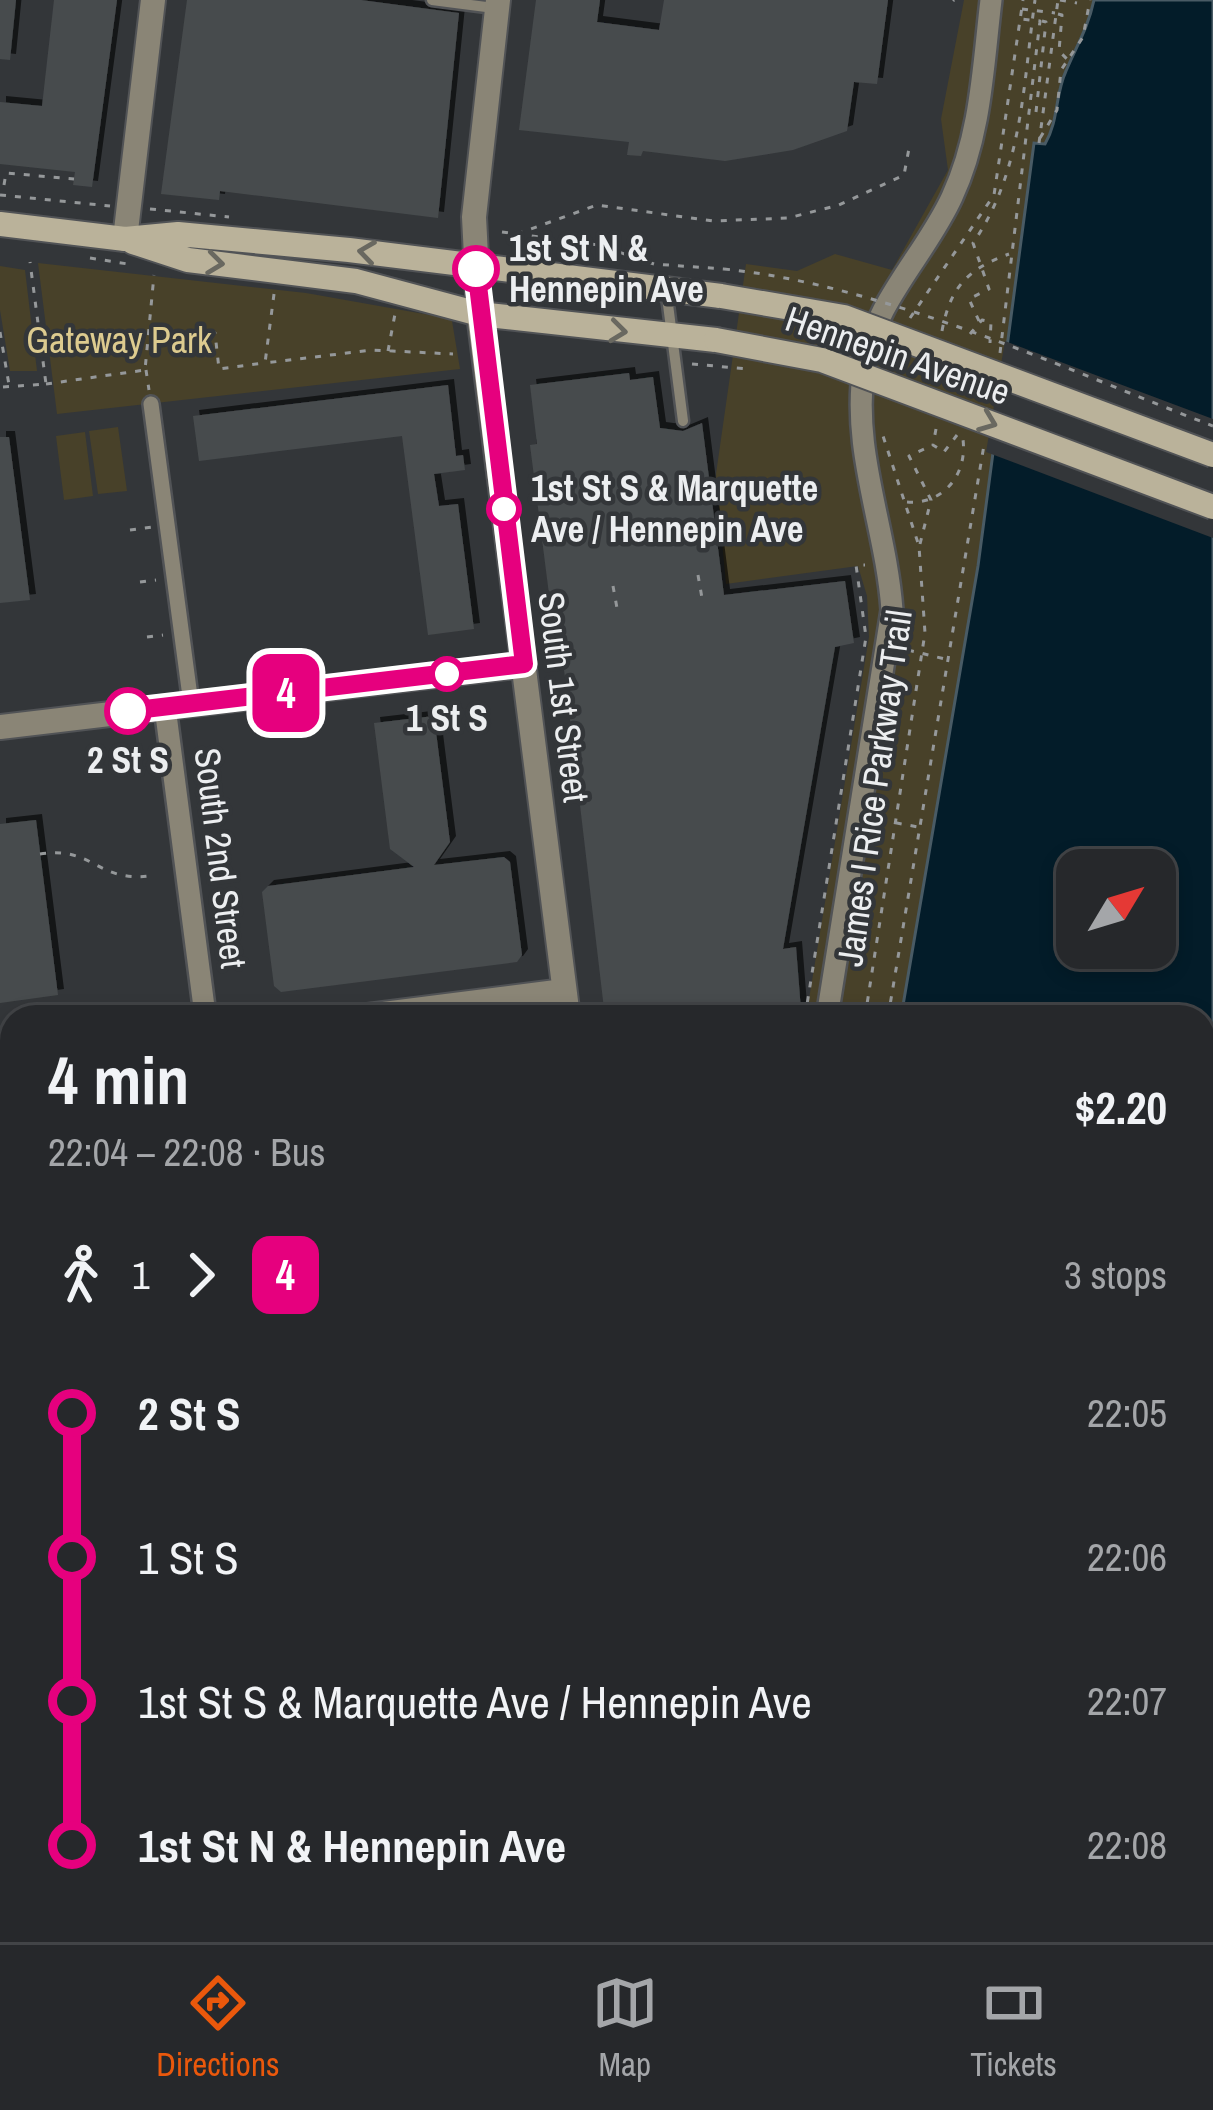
<!DOCTYPE html>
<html lang="en">
<head>
<meta charset="utf-8">
<style>
  body { margin:0; font-family:"Archivo Narrow",sans-serif; background:#2e3033; color:#f1f3f6; height:100vh; display:flex; flex-direction:column; font-size:45px; white-space:nowrap }
  * { box-sizing:border-box; margin:0 }
  p { font-size:39px; color:#a4a6a9 }
  .icon { flex:none; width:66px; height:66px; fill:none; stroke:currentColor; stroke-width:2; stroke-linecap:round; stroke-linejoin:round }
  .map { position:relative; flex:1; overflow:hidden }
  .panel { position:absolute; left:0px; top:1005px; width:1215px; height:939px; display:flex; flex-direction:column; background:#26282b; border-radius:36px 36px 0 0; box-shadow:0 6px 18px #0003,0 0 0 3px #424447 }
  .panel>* { flex:none }
  .badge { padding:0 24px; border-radius:18px; font-size:42px; line-height:78px }
  .needle { width:78px; rotate:52deg }
  .fabs { position:absolute; left:1056px; top:849px; display:grid; gap:24px }
  .fabs a { display:grid; place-items:center; width:120px; height:120px; border-radius:24px; background:#26282b; box-shadow:0 6px 18px #0003,0 0 0 3px #424447; font-size:60px }
  .map>.badge { position:absolute; translate:-50% -50%; box-shadow:0 0 0 6px #fff }
  .legs { display:flex; align-items:center; gap:18px; height:132px; padding:0 48px; font-size:39px }
  .legs p { margin-inline-start:auto }
  .headline { display:flex; align-items:center; justify-content:space-between; height:204px; padding:0 48px }
  h1 { font-size:66px; font-weight:700; line-height:90px }
  ul { padding:0 48px; list-style:none }
  li { display:flex; align-items:center; gap:42px; height:144px; font-size:45px }
  li i { display:grid; place-items:center; width:18px; height:100%; margin:0 15px; background:currentColor }
  li i::after { content:''; width:30px; height:30px; margin:-15px; border:9px solid; border-radius:50%; background:#26282b }
  li p { margin-inline-start:auto }
  li:first-child i { background:linear-gradient(#0000 50%,currentColor 0) }
  li:last-child i { background:linear-gradient(currentColor 50%,#0000 0) }
  .tab-bar { display:flex; justify-content:space-around; align-items:center; height:168px; border-top:3px solid #424447; background:#26282b; font-size:33px; color:#a4a6a9 }
  .tab-bar a { display:grid; justify-items:center; gap:6px }
  .tab-bar .on { color:#ea580c }
  .map>svg:first-child { display:block }
  .green { fill:#484129 }
  .water { fill:#031c29; stroke:#495b65; stroke-width:3; fill-rule:evenodd }
  .pier { fill:#333639 }
  .building { fill:#474b4d; filter:url(#shadow) }
  .lines { fill:none; stroke-linecap:round; stroke-linejoin:round }
  .service-casing { stroke:#515356; stroke-width:15 }
  .pedestrian-casing { stroke:#515356; stroke-width:20 }
  .minor-casing { stroke:#515356; stroke-width:26 }
  .tertiary-casing { stroke:#515356; stroke-width:28 }
  .secondary-casing { stroke:#515356; stroke-width:28 }
  .primary-casing { stroke:#515356; stroke-width:34 }
  .path { stroke:#95989a; stroke-width:3; stroke-dasharray:6 9; stroke-linecap:butt }
  .service { stroke:#8a8576; stroke-width:10 }
  .pedestrian { stroke:#8a8576; stroke-width:15 }
  .minor { stroke:#8a8576; stroke-width:21 }
  .tertiary { stroke:#8a8576; stroke-width:24 }
  .secondary { stroke:#bab29a; stroke-width:24 }
  .primary { stroke:#dfd5b6; stroke-width:30 }
  .secondary-bridge-casing { stroke:#515356; stroke-width:28; stroke-linecap:butt }
  .path-bridge { stroke:#95989a; stroke-width:3; stroke-dasharray:6 9; stroke-linecap:butt }
  .secondary-bridge { stroke:#bab29a; stroke-width:24 }
  .oneway { stroke:#696860 }
  .line-1-casing { stroke:#fff; stroke-width:27 }
  .line-1 { stroke:#e6007e; stroke-width:18 }
  .stop-1-dot { fill:#fff; stroke:#e6007e; stroke-width:6 }
  .labels { text-anchor:middle; dominant-baseline:central; stroke-width:9; stroke-linejoin:round; paint-order:stroke }
  .stop-label { font-size:36px; font-weight:bold; fill:#eceef0; stroke:#333639; text-anchor:start }
  .park-label { font-size:36px; fill:#ddcb8f; stroke:#333639 }
  .street-label { font-size:36px; fill:#eceef0; stroke:#333639 }
</style>
</head>
<body>
<div class="map">
<svg width="1213" height="1942" viewBox="0 0 1213 1942">
  <defs>
    <filter id="shadow"><feDropShadow dx="6" dy="-6" stdDeviation="0" flood-color="#0009"/></filter>
  </defs>
  <rect width="100%" height="100%" fill="#333639"/>
  <!-- green -->
  <path class="green" d="M964,0H1094C1088,28 1077,45 1066,71C1055,94 1059,120 1045,144H1034L978,566L901,1017H806L869,637L867,596L858,566L726,584L716,474L746,264L797,271L835,254L892,270L948,170L941,119Z
    M38,263L306,293L441,317L452,321L460,369L57,414Z
    M0,266L25,270L37,371H10L0,310Z
    M118,427L127,491L98,494L89,431Z
    M85,432L93,496L64,500L56,436Z"/>
  <!-- water -->
  <path class="water" d="M1094,0H1213V1942H922L920,1932H1203V1017H901L978,566L1034,143L1045,144C1059,120 1055,94 1066,71C1077,45 1088,28 1094,0ZM1077,870H1155V948H1077Z"/>
  <!-- pier -->
  <path class="pier" d="M1005,341L1213,419V538L986,452Z"/>
  <!-- building -->
  <path class="building" d="M0,0H16L10,60L0,59Z
    M54,0H117L92,187L73,185L75,172L0,164V102L42,106Z
    M187,0H361L459,13L438,218L220,191L219,200L161,194Z
    M536,0H600L597,22L659,30L664,0H888L877,84L854,82L847,131L793,150L725,161L643,151L641,156L627,155L629,142L519,130Z
    M629,373L630,380L653,377L660,428L683,431L702,423L724,595L845,581L854,643L835,647L783,949L796,947L801,1010L750,1017H605L555,593L549,594L530,445L537,444L530,385Z
    M448,385L456,456L463,455L465,470L434,474L439,506L458,504L474,629L428,635L402,436L199,461L193,416Z
    M0,437H9L30,600L0,603Z
    M434,716L450,842L434,865L504,857L510,862L522,955L517,962L281,992L274,986L262,892L268,886L414,867L390,849L374,723Z
    M36,820L58,995L0,1003V824Z"/>
  <g class="lines">
    <!-- service casing -->
    <g class="service-casing">
      <path id="service" d="M432,0L494,8
        M666,289L683,421
        M500,1932L502,1942
        M135,1942L141,1932
        M170,1942L172,1932"/>
    </g>
    <!-- pedestrian casing -->
    <g class="pedestrian-casing">
      <path id="pedestrian" d="M151,404L191,704"/>
    </g>
    <!-- minor casing -->
    <g class="minor-casing">
      <path id="minor" d="M165,707L204,1007L210,1017
        M827,1017L892,610C886,526 851,451 864,366C874,302 926,254 952,197C981,135 983,67 991,0
        M725,1942L730,1932"/>
    </g>
    <!-- tertiary casing -->
    <g class="tertiary-casing">
      <path id="tertiary" d="M498,0L474,217L479,314L568,1017
        M125,239L153,0
        M0,727L524,665
        M360,1017L564,991
        M0,1064L12,1062
        M346,1932L347,1942
        M664,1932L665,1942"/>
    </g>
    <!-- secondary casing -->
    <g class="secondary-casing">
      <path id="secondary" d="M0,224L125,239L178,234L349,250L721,296
        M133,242L188,260L356,281L479,314L716,340"/>
    </g>
    <!-- primary casing -->
    <g class="primary-casing">
      <path id="primary" d="M0,1400L12,1399
        M1203,1557L1213,1562
        M0,1917L3,1942"/>
    </g>
    <!-- path -->
    <path class="path" d="M1060,0L1077,3
      M953,1L954,0
      M1022,9L1055,13
      M1058,14L1062,15L1059,51L1071,63
      M1036,112L1046,22L1042,21
      M1040,138L1057,110L1061,70L1083,37L1090,0
      M1039,143L1058,0
      M4,185L6,173L74,179
      M0,195L110,206
      M150,209L229,217
      M502,232L598,245L654,264L724,269
      M517,234L597,205L713,221L788,218L839,205L904,175L910,143
      M90,258L128,264
      M274,294L265,363L372,350L453,354
      M910,318L994,195L1023,0
      M979,321L969,299L989,289L973,243C1023,171 1023,84 1035,0
      M942,331C950,288 967,269 1009,254
      M0,332L9,385
      M970,334L982,320L991,322L990,343
      M150,339L215,333L219,369L264,363
      M388,351L395,314
      M1000,353L1040,21L1021,19
      M692,364L748,369
      M146,370L149,390
      M46,384L145,370L154,275
      M3,387L46,384L30,262
      M936,429L933,445L944,452L957,435
      M907,502C946,505 970,470 962,434
      M130,530L152,527
      M920,544L931,500L909,456L933,445
      M698,575L702,598
      M140,582L156,580
      M613,586L617,608
      M147,637L163,635
      M908,650L945,659
      M881,820L918,827
      M40,854C94,846 96,882 149,876
      M805,1017L866,637L856,565H865
      M865,1017L925,633L919,546L883,436
      M888,1017L984,445
      M1203,1525L1213,1530
      M1203,1590L1213,1596
      M0,1722L12,1821
      M31,1932L32,1942
      M769,1932L776,1942
      M697,1942L701,1932"/>
    <!-- service -->
    <use href="#service" class="service"/>
    <!-- pedestrian -->
    <use href="#pedestrian" class="pedestrian"/>
    <!-- minor -->
    <use href="#minor" class="minor"/>
    <!-- tertiary -->
    <use href="#tertiary" class="tertiary"/>
    <!-- secondary -->
    <use href="#secondary" class="secondary"/>
    <!-- primary -->
    <use href="#primary" class="primary"/>
    <!-- secondary-bridge casing -->
    <g class="secondary-bridge-casing">
      <path id="secondary-bridge" d="M721,296L844,317L1213,455
        M716,340L822,360L1213,507"/>
    </g>
    <!-- path-bridge -->
    <path class="path-bridge" d="M724,269C884,285 1062,368 1213,426"/>
    <!-- secondary-bridge -->
    <use href="#secondary-bridge" class="secondary-bridge"/>
  </g>
  <!-- one-way arrows -->
  <defs><path id="oneway-chevron" d="M-2-3.5L2.5 0L-2 3.5" fill="none" stroke-width="1.6" stroke-linecap="round" stroke-linejoin="round" transform="scale(3)"/></defs>
  <g class="oneway">
    <use href="#oneway-chevron" transform="translate(367 252) rotate(-172)"/>
    <use href="#oneway-chevron" transform="translate(215 263) rotate(7)"/>
    <use href="#oneway-chevron" transform="translate(618 331) rotate(7)"/>
    <use href="#oneway-chevron" transform="translate(988 422) rotate(21)"/>
  </g>
  <g class="lines">
    <!-- line-1 casing -->
    <g class="line-1-casing">
      <path id="line-1" d="M128,711L524,664L476,269"/>
    </g>
    <!-- line-1 -->
    <use href="#line-1" class="line-1"/>
  </g>
  <!-- markers -->
  <g class="stop-1-dot">
    <circle cx="476" cy="269" r="21"/>
    <circle cx="504" cy="509" r="15"/>
    <circle cx="447" cy="674" r="15"/>
    <circle cx="128" cy="711" r="21"/>
  </g>
  <g class="labels">
    <!-- stop labels -->
    <g class="stop-label">
      <text x="509" y="248">1st St N &amp;<tspan x="509" dy="41">Hennepin Ave</tspan></text>
      <text x="531" y="488">1st St S &amp; Marquette<tspan x="531" dy="41">Ave / Hennepin Ave</tspan></text>
      <text x="447" y="718" text-anchor="middle">1 St S</text>
      <text x="128" y="760" text-anchor="middle">2 St S</text>
    </g>
    <!-- park labels -->
    <g class="park-label">
      <text x="119" y="340">Gateway Park</text>
    </g>
    <!-- street labels -->
    <g class="street-label">
      <text transform="translate(898 355) rotate(19)">Hennepin Avenue</text>
      <text transform="translate(564 697) rotate(83)">South 1st Street</text>
      <text transform="translate(874 788) rotate(-82)">James I Rice Parkway Trail</text>
      <text transform="translate(221 858) rotate(83)">South 2nd Street</text>
    </g>
  </g>
</svg>
<div class="fabs">
<a><svg class="needle" viewBox="-14 -14 28 28"><path d="M0-13l5 13h-10z" fill="#e53935"/><path d="M0 13l5-13h-10z" fill="#a4a6a9"/></svg></a>
</div>
<b class="badge" style="left:286px;top:693px;background:#e6007e;color:#fff">4</b>
<section class="panel">
<div class="headline"><div><h1>4 min</h1><p>22:04 – 22:08 · Bus</p></div><b>$2.20</b></div>
<div class="legs"><svg class="icon" aria-label="walk" viewBox="0 0 24 24"><circle cx="13" cy="4" r="2"/><path d="M13 8l-2 6 4 7M11 14l-3 7M7 12l3-4h3l4 4"/></svg>1<svg class="icon" aria-label="forward" viewBox="0 0 24 24"><path d="M9 5l7 7-7 7"/></svg><b class="badge" style="background:#e6007e;color:#fff">4</b><p>3 stops</p></div>
<ul>
<li><i style="color:#e6007e"></i><b>2 St S</b><p>22:05</p></li>
<li><i style="color:#e6007e"></i><span>1 St S</span><p>22:06</p></li>
<li><i style="color:#e6007e"></i><span>1st St S &amp; Marquette Ave / Hennepin Ave</span><p>22:07</p></li>
<li><i style="color:#e6007e"></i><b>1st St N &amp; Hennepin Ave</b><p>22:08</p></li>
</ul>
</section>
</div>
<nav class="tab-bar">
<a class="on"><svg class="icon" aria-label="directions" viewBox="0 0 24 24"><path d="M12 3l9 9-9 9-9-9zM9 14v-3h6M13 9l2 2-2 2"/></svg>Directions</a>
<a><svg class="icon" aria-label="map" viewBox="0 0 24 24"><path d="M3 6l6-2 6 2 6-2v14l-6 2-6-2-6 2zM9 4v14M15 6v14"/></svg>Map</a>
<a><svg class="icon" aria-label="tickets" viewBox="0 0 24 24"><path d="M3 7h18v10H3zM15 7v10"/></svg>Tickets</a>
</nav>
</body>
</html>
